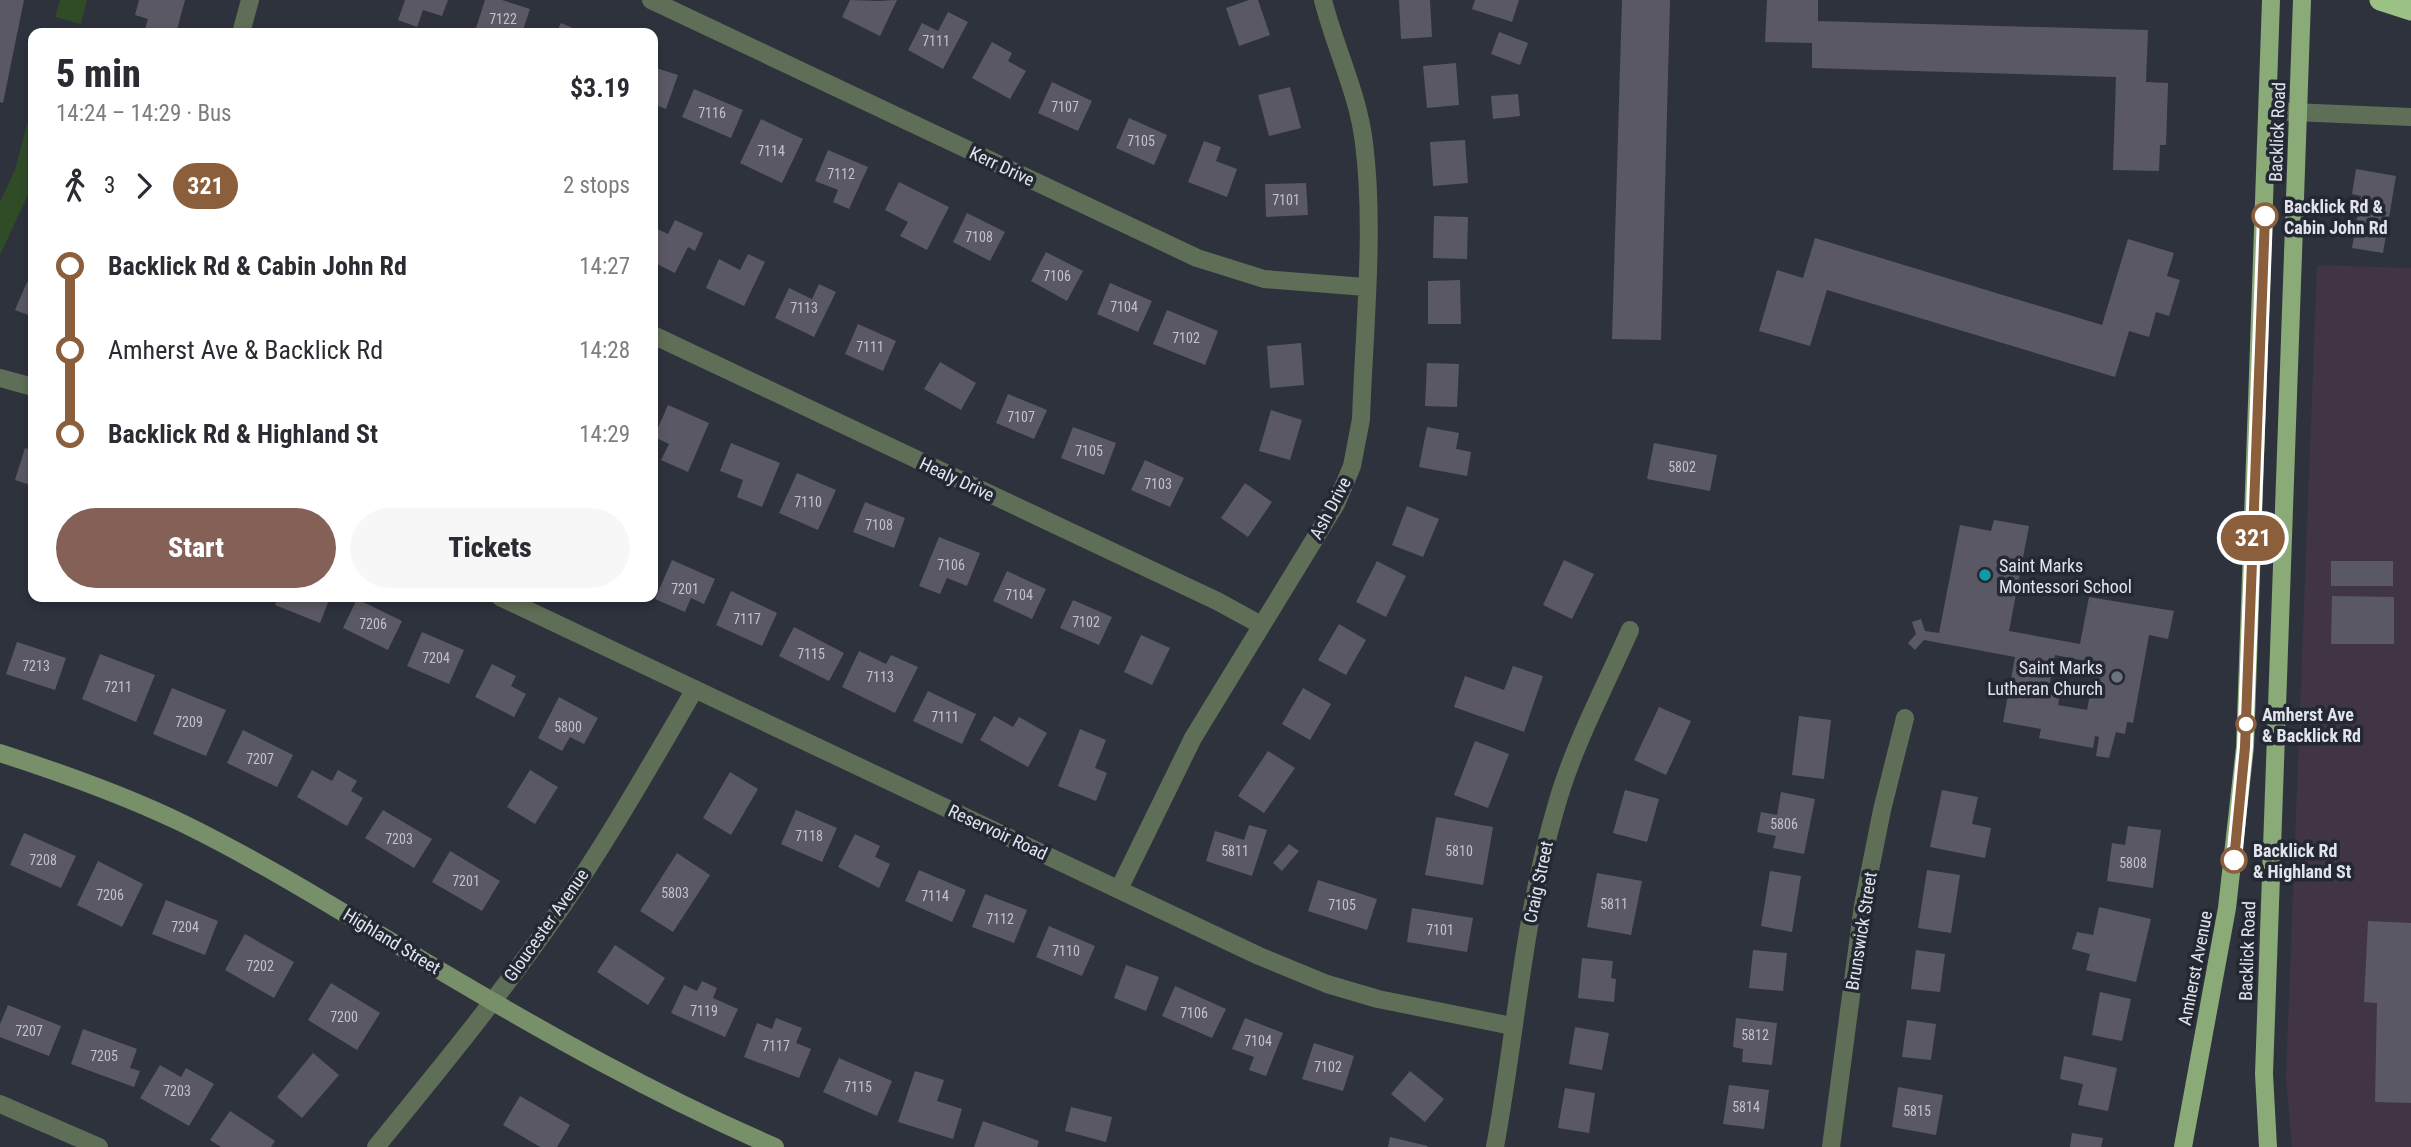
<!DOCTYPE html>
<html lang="en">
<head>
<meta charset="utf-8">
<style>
  body { margin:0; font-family:"Roboto Condensed",sans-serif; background:#f7f7f7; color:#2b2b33; height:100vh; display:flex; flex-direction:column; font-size:26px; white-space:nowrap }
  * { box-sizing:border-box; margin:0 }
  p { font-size:23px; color:#7c7c81 }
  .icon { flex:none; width:38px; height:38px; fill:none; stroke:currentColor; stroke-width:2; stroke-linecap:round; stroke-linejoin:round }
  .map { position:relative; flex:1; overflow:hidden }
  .details { position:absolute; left:28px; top:28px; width:630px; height:574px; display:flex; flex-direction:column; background:#fff; border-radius:14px; box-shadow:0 4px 10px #0003 }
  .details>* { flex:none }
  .badge { padding:0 14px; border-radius:23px; font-size:24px; line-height:46px }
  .map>.badge { position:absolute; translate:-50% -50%; box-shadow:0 0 0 4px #fff }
  .legs { display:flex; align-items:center; gap:10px; height:77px; padding:0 28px; font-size:23px }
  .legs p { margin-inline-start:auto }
  .head { display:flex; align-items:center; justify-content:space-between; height:119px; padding:0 28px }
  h1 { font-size:38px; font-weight:800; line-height:52px }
  .primary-button { display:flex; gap:14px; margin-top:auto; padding:14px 28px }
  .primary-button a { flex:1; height:80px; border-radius:42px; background:#856056; color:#fff; font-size:28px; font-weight:800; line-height:80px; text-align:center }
  .primary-button a+a { background:#f7f7f7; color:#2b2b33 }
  ul { padding:0 28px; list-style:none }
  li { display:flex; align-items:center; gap:24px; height:84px; font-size:26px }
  li i { display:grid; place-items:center; width:10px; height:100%; margin:0 9px; background:currentColor }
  li i::after { content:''; width:18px; height:18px; margin:-9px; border:5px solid; border-radius:50%; background:#fff }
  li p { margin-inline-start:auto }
  li:first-child i { background:linear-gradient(#0000 50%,currentColor 0) }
  li:last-child i { background:linear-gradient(currentColor 50%,#0000 0) }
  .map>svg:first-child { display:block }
  .education { fill:#413544 }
  .green { fill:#304c27 }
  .building { fill:#5b5865; fill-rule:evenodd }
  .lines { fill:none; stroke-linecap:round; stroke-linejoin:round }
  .street { stroke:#5f6e56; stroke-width:18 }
  .secondary { stroke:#789069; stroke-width:18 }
  .primary { stroke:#8aaa77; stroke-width:18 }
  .highway { stroke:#9bc184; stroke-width:21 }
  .line-1-casing { stroke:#fff; stroke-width:16 }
  .line-1 { stroke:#8b5e3c; stroke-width:10 }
  .stop-1-dot { fill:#fff; stroke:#8b5e3c; stroke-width:3.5 }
  .culture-dot { fill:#0f9aa8; stroke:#242833; stroke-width:2.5 }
  .worship-dot { fill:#6b7280; stroke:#242833; stroke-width:2.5 }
  .labels { text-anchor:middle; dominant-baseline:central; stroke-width:7; stroke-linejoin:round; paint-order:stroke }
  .number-label { font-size:14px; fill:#c0c1ca }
  .street-label { font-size:18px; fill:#e1e4ec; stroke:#242833 }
  .stop-label { font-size:18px; font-weight:bold; fill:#e1e4ec; stroke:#242833; text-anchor:start }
  .poi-label { font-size:18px; fill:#e1e4ec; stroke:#242833; text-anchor:start }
</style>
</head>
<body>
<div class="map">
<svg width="2411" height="1147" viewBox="0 0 2411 1147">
  <rect width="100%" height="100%" fill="#2d323d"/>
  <!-- education -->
  <path class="education" d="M2317,265L2411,268V1147H2292L2286,1077Z"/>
  <!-- green -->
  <path class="green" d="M60,0H87L81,24L55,17Z
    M33,101V184L0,255V202L15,170Z"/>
  <!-- building -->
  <path class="building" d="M0,0H24L3,103L0,102Z
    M139,0H185L176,33H144L148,19L135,15Z
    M405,0H448L442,16L423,10L417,27L398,20Z
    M485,0H502L530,9L522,33H490L476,28Z
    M850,0L879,1L897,0L880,36L842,17Z
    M1249,0H1258L1270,35L1239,46L1226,8Z
    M1399,0H1430L1432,37L1401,39Z
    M1475,0H1519L1512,22L1472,9Z
    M1622,0H1670L1661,340L1612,339Z
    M1767,0H1818V21L2148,30L2146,82L2168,83L2166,145H2160L2159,171L2113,170L2116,77L1812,68V43L1765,42Z
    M948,12L968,22L943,69L908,50L922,23L938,31Z
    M561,23L585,33H556Z
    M1499,32L1528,43L1520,65L1491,54Z
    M992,42L1012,53L1008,61L1026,71L1010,99L972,78Z
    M1456,63L1459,105L1427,108L1423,66Z
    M653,67L678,75L666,109L653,104Z
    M1052,82L1092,101L1078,131L1038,113Z
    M1290,87L1301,128L1269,136L1258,95Z
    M694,89L743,110L731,138L682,117Z
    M1518,94L1520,116L1493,119L1491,96Z
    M1129,118L1167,135L1154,165L1116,148Z
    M761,119L803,139L782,183L740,163Z
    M1465,140L1468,183L1433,186L1430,142Z
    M1204,141L1221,147L1216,161L1237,169L1227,197L1188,182Z
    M828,150L868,167L849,209L833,202L838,190L815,181Z
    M2356,169L2396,176L2383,253L2352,248L2361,196L2352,194Z
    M899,182L949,207L927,250L900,236L908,222L885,210Z
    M1306,183L1308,215L1266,217L1265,184Z
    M967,213L1005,232L990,261L953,242Z
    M1434,216L1468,217L1467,259L1433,258Z
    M675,220L703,233L695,251L688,247L675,273L653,262V227L668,234Z
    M1815,238L2102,325L2128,239L2174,253L2167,276L2180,280L2169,316L2156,312L2149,337L2129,331L2115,377L1827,290L1810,346L1759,331L1777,270L1803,278Z
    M1046,252L1083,271L1067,301L1031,281Z
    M748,254L765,262L744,306L706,288L719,259L740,270Z
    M1460,280L1461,324H1428V281Z
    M27,282L33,284V317L15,310Z
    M1110,283L1152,301L1138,332L1097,314Z
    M819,284L836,292L814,337L775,318L789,288L812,299Z
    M1167,310L1218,331L1205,365L1153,344Z
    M858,324L896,341L883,371L845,354Z
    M1301,343L1304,385L1270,388L1267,346Z
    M940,362L976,383L961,410L924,389Z
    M1427,363L1459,364L1457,407L1425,406Z
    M1008,394L1047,410L1034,439L996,423Z
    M668,405L709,423L688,472L661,460L669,444L654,437Z
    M1271,410L1302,420L1290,460L1259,451Z
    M1073,427L1116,443L1104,475L1061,458Z
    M1427,427L1459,433L1456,449L1471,452L1467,476L1419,467Z
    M731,443L780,463L762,507L737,497L743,480L720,471Z
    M1654,443L1717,455L1710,491L1647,479Z
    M25,448L33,451V486L15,480Z
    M1145,460L1184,478L1170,507L1131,490Z
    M797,473L836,490L818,530L779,513Z
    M1245,483L1272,502L1248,537L1221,518Z
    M865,502L905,518L894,548L853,532Z
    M1407,506L1439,519L1423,557L1392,545Z
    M1994,520L2029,526L2009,631L2080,644L2089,597L2174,611L2168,639L2149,635L2133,723L2127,722L2125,734L2116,732L2109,758L2096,756L2099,737L2095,736L2093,748L2039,738L2041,729L2003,722L2015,657L1924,640L1915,650L1908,643L1916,634L1912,622L1921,619L1925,631L1939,633L1960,525L1991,531ZM2055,655L2096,663L2087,710L2058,705L2060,694L2048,692Z
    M939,537L980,553L967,586L947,578L940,594L919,586Z
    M672,560L715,579L704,604L691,598L685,612L655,599Z
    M1564,560L1594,574L1572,619L1543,605Z
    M1377,561L1406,576L1386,617L1356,602Z
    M2331,561H2393V586H2331Z
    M1007,571L1046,589L1032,619L993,601Z
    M731,591L777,613L762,646L716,625Z
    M2332,596L2394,597V644H2331Z
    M278,597H321L329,600L320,623L275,605Z
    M357,599L402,621L388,650L343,628Z
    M1073,600L1112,617L1099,645L1060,628Z
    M1339,624L1366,640L1346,675L1318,660Z
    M794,627L844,653L829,681L779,656Z
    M422,632L464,650L449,684L407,666Z
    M1141,635L1170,648L1152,685L1124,672Z
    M17,642L66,658L55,690L6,674Z
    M859,651L886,664L891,655L918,667L895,713L842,687Z
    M100,654L155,675L136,722L82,699Z
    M492,664L516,676L511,686L526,694L514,717L475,697Z
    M1513,666L1543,676L1524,732L1454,707L1465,676L1504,690Z
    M172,688L226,710L206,756L153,734Z
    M1303,688L1331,704L1310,740L1282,724Z
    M928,691L976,714L962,744L913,721Z
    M559,697L598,718L584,744L570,737L562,751L538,738Z
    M1659,707L1691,721L1666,775L1634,760Z
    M994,716L1013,727L1019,717L1047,733L1028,767L980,740Z
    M1799,716L1831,720L1824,779L1792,775Z
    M1080,729L1106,740L1095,768L1107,773L1096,801L1058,786Z
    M243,730L293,755L277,787L227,763Z
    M1475,741L1509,754L1488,808L1454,795Z
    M1268,751L1295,768L1264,813L1238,796Z
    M312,770L332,781L338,770L357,781L351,791L363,798L347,826L297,797Z
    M530,770L558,787L535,824L507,807Z
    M730,772L758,789L731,835L703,818Z
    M1625,790L1659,799L1647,842L1613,833Z
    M1942,790L1978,797L1972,824L1991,828L1985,858L1930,847Z
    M1781,792L1815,799L1804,854L1773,848L1776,836L1757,832L1761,812L1777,815Z
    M383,810L432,839L414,868L365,838Z
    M796,810L837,828L822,862L781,844Z
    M1436,817L1493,827L1483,885L1425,875Z
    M1249,825L1267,830L1252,876L1206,861L1215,831L1244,840Z
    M2128,826L2161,830L2153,888L2107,881L2112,843L2125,845Z
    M24,833L76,856L61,888L10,865Z
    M855,834L880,846L875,857L890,864L879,888L838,867Z
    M1289,844L1299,851L1282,871L1273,863Z
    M450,851L500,881L482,911L432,882Z
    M677,853L710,875L673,932L640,911Z
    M98,861L143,884L122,927L77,905Z
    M919,870L966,890L952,922L905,901Z
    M1927,870L1960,875L1951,933L1918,928Z
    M1770,871L1801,876L1792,932L1761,926Z
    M1597,873L1642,881L1631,935L1587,927Z
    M1318,880L1377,899L1367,930L1308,911Z
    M985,894L1027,910L1014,943L972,927Z
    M166,900L218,921L205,955L152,934Z
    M2099,907L2151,919L2136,982L2086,970L2090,954L2072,949L2077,932L2093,935Z
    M1412,908L1473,918L1467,952L1407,942Z
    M2368,921L2411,923V1103L2375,1102L2377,1003L2364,1002Z
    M1049,926L1095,946L1082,976L1036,957Z
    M245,934L294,962L274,998L225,970Z
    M615,945L665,978L648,1005L597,972Z
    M1753,950L1787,953L1783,991L1749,988Z
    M1916,950L1945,954L1940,992L1911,989Z
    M1582,958L1613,961L1611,978L1616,979L1614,1002L1578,998Z
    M1126,965L1159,977L1146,1011L1114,998Z
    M702,981L717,988L713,998L738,1009L725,1037L671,1013L684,985L697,991Z
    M331,983L380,1013L357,1050L308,1020Z
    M1175,986L1226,1009L1212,1038L1162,1016Z
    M2100,992L2131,999L2122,1041L2092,1035Z
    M8,1005L61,1026L49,1056L0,1037V1024Z
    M776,1018L802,1028L796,1043L811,1049L799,1078L744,1057L757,1023L772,1029Z
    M1245,1018L1283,1033L1266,1076L1249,1070L1254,1057L1232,1049Z
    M1736,1018L1777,1023L1772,1065L1742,1062L1743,1049L1733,1047Z
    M1907,1020L1936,1024L1931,1060L1902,1057Z
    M1575,1027L1609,1033L1602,1070L1569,1064Z
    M83,1029L137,1049L130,1068L140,1071L134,1087L71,1064Z
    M1314,1043L1354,1056L1343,1091L1302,1079Z
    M313,1053L339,1075L302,1118L277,1097Z
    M2064,1056L2117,1068L2108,1111L2078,1105L2083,1084L2060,1079Z
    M839,1058L892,1081L877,1116L823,1092Z
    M160,1065L181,1077L186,1068L214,1084L189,1126L140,1098Z
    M915,1071L944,1080L937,1101L962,1109L953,1139L898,1122Z
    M1410,1071L1444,1099L1425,1122L1391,1094Z
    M1729,1085L1769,1090L1764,1129L1723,1124Z
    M1898,1087L1943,1095L1936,1135L1892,1127Z
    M1565,1088L1595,1093L1589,1133L1558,1128Z
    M520,1096L570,1125L557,1147H540L503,1125Z
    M1071,1107L1112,1117L1106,1142L1065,1131Z
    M230,1111L275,1141L271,1147H221L210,1140Z
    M983,1121L1039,1141L1037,1147H974Z
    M2072,1133L2103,1138L2101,1147H2070Z
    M1390,1137L1428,1146L1427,1147H1388Z"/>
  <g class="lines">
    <!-- street -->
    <path class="street" d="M651,0L1197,258L1264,279L1365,287
      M241,33L250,0
      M2269,111L2411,117
      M653,335L1217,601L1261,625
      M0,378L33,387
      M500,597L1259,956L1327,984L1378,999L1512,1026
      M1119,889L1193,738L1336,504L1352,466L1361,419C1364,331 1375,229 1364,143C1358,93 1335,48 1323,0
      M0,1104L99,1147
      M376,1147C439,1070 502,993 559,911C608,840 651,764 695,689
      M1495,1147C1516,1033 1523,919 1556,807C1573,746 1604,689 1630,630
      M1831,1147L1863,905L1882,810L1905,718"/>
    <!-- secondary -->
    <path class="secondary" d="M0,753C62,773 124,795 182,823C270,866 351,918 434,967C545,1033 657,1096 775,1147"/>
    <!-- primary -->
    <path class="primary" d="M2183,1147L2227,908L2245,747L2271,0
      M2268,1147L2264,1074L2302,0"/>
    <!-- highway -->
    <path class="highway" d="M2380,0L2411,10"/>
  </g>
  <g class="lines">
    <!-- line-1 casing -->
    <g class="line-1-casing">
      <path id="line-1" d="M2234,860L2245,747L2265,216"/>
    </g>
    <!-- line-1 -->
    <use href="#line-1" class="line-1"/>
  </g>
  <!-- markers -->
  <g class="stop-1-dot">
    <circle cx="2265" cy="216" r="12"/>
    <circle cx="2246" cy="724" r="9"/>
    <circle cx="2234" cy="860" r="12"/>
  </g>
  <circle class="culture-dot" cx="1985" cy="575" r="7"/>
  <circle class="worship-dot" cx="2117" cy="677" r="7"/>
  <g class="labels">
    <!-- number labels -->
    <g class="number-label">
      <text x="503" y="19">7122</text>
      <text x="936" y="41">7111</text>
      <text x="1065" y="107">7107</text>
      <text x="712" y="113">7116</text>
      <text x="1141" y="141">7105</text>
      <text x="771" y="151">7114</text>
      <text x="841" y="174">7112</text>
      <text x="1286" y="200">7101</text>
      <text x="979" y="237">7108</text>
      <text x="1057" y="276">7106</text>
      <text x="1124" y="307">7104</text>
      <text x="804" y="308">7113</text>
      <text x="1186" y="338">7102</text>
      <text x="870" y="347">7111</text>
      <text x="1021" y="417">7107</text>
      <text x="1089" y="451">7105</text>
      <text x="1682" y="467">5802</text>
      <text x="1158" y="484">7103</text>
      <text x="808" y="502">7110</text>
      <text x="879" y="525">7108</text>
      <text x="951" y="565">7106</text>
      <text x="685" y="589">7201</text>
      <text x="1019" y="595">7104</text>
      <text x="747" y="619">7117</text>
      <text x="1086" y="622">7102</text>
      <text x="373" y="624">7206</text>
      <text x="811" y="654">7115</text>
      <text x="436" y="658">7204</text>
      <text x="36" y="666">7213</text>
      <text x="880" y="677">7113</text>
      <text x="118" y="687">7211</text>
      <text x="945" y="717">7111</text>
      <text x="189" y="722">7209</text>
      <text x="568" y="727">5800</text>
      <text x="260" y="759">7207</text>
      <text x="1784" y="824">5806</text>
      <text x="809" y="836">7118</text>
      <text x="399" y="839">7203</text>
      <text x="1235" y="851">5811</text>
      <text x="1459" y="851">5810</text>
      <text x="43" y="860">7208</text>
      <text x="2133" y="863">5808</text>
      <text x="466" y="881">7201</text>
      <text x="675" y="893">5803</text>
      <text x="110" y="895">7206</text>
      <text x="935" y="896">7114</text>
      <text x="1614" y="904">5811</text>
      <text x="1342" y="905">7105</text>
      <text x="1000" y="919">7112</text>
      <text x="185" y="927">7204</text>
      <text x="1440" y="930">7101</text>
      <text x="1066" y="951">7110</text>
      <text x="260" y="966">7202</text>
      <text x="704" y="1011">7119</text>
      <text x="1194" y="1013">7106</text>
      <text x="344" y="1017">7200</text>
      <text x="29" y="1031">7207</text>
      <text x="1755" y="1035">5812</text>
      <text x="1258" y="1041">7104</text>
      <text x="776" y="1046">7117</text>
      <text x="104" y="1056">7205</text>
      <text x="1328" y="1067">7102</text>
      <text x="858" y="1087">7115</text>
      <text x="177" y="1091">7203</text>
      <text x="1746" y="1107">5814</text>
      <text x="1917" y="1111">5815</text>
    </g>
    <!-- street labels -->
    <g class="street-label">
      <text transform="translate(2277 132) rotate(-88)">Backlick Road</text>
      <text transform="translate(1002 166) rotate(25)">Kerr Drive</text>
      <text transform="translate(957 479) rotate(25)">Healy Drive</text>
      <text transform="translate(1330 508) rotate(-62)">Ash Drive</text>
      <text transform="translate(998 832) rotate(25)">Reservoir Road</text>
      <text transform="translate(1538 882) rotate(-78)">Craig Street</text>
      <text transform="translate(546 925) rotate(-55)">Gloucester Avenue</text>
      <text transform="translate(1861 931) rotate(-81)">Brunswick Street</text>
      <text transform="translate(392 941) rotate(31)">Highland Street</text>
      <text transform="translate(2247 951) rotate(-88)">Backlick Road</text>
      <text transform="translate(2195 968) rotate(-79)">Amherst Avenue</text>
    </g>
    <!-- stop labels -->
    <g class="stop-label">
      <text x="2284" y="206">Backlick Rd &amp;<tspan x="2284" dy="21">Cabin John Rd</tspan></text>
      <text x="2262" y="714">Amherst Ave<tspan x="2262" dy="21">&amp; Backlick Rd</tspan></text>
      <text x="2253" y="850">Backlick Rd<tspan x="2253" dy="21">&amp; Highland St</tspan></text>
    </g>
    <!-- poi labels -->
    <g class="poi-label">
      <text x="1999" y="565">Saint Marks<tspan x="1999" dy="21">Montessori School</tspan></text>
      <text x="2103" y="667" text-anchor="end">Saint Marks<tspan x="2103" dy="21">Lutheran Church</tspan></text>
    </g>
  </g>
</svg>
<b class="badge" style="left:2253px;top:538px;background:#8b5e3c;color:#fff">321</b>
<section class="details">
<div class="head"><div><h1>5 min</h1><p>14:24 – 14:29 · Bus</p></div><b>$3.19</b></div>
<div class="legs"><svg class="icon" aria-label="walk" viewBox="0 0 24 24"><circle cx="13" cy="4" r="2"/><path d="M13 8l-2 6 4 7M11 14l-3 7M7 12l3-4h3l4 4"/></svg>3<svg class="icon" aria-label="forward" viewBox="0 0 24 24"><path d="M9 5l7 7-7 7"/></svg><b class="badge" style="background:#8b5e3c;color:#fff">321</b><p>2 stops</p></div>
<ul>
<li><i style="color:#8b5e3c"></i><b>Backlick Rd &amp; Cabin John Rd</b><p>14:27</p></li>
<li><i style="color:#8b5e3c"></i><span>Amherst Ave &amp; Backlick Rd</span><p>14:28</p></li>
<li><i style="color:#8b5e3c"></i><b>Backlick Rd &amp; Highland St</b><p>14:29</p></li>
</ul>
<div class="primary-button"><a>Start</a><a>Tickets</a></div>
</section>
</div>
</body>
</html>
